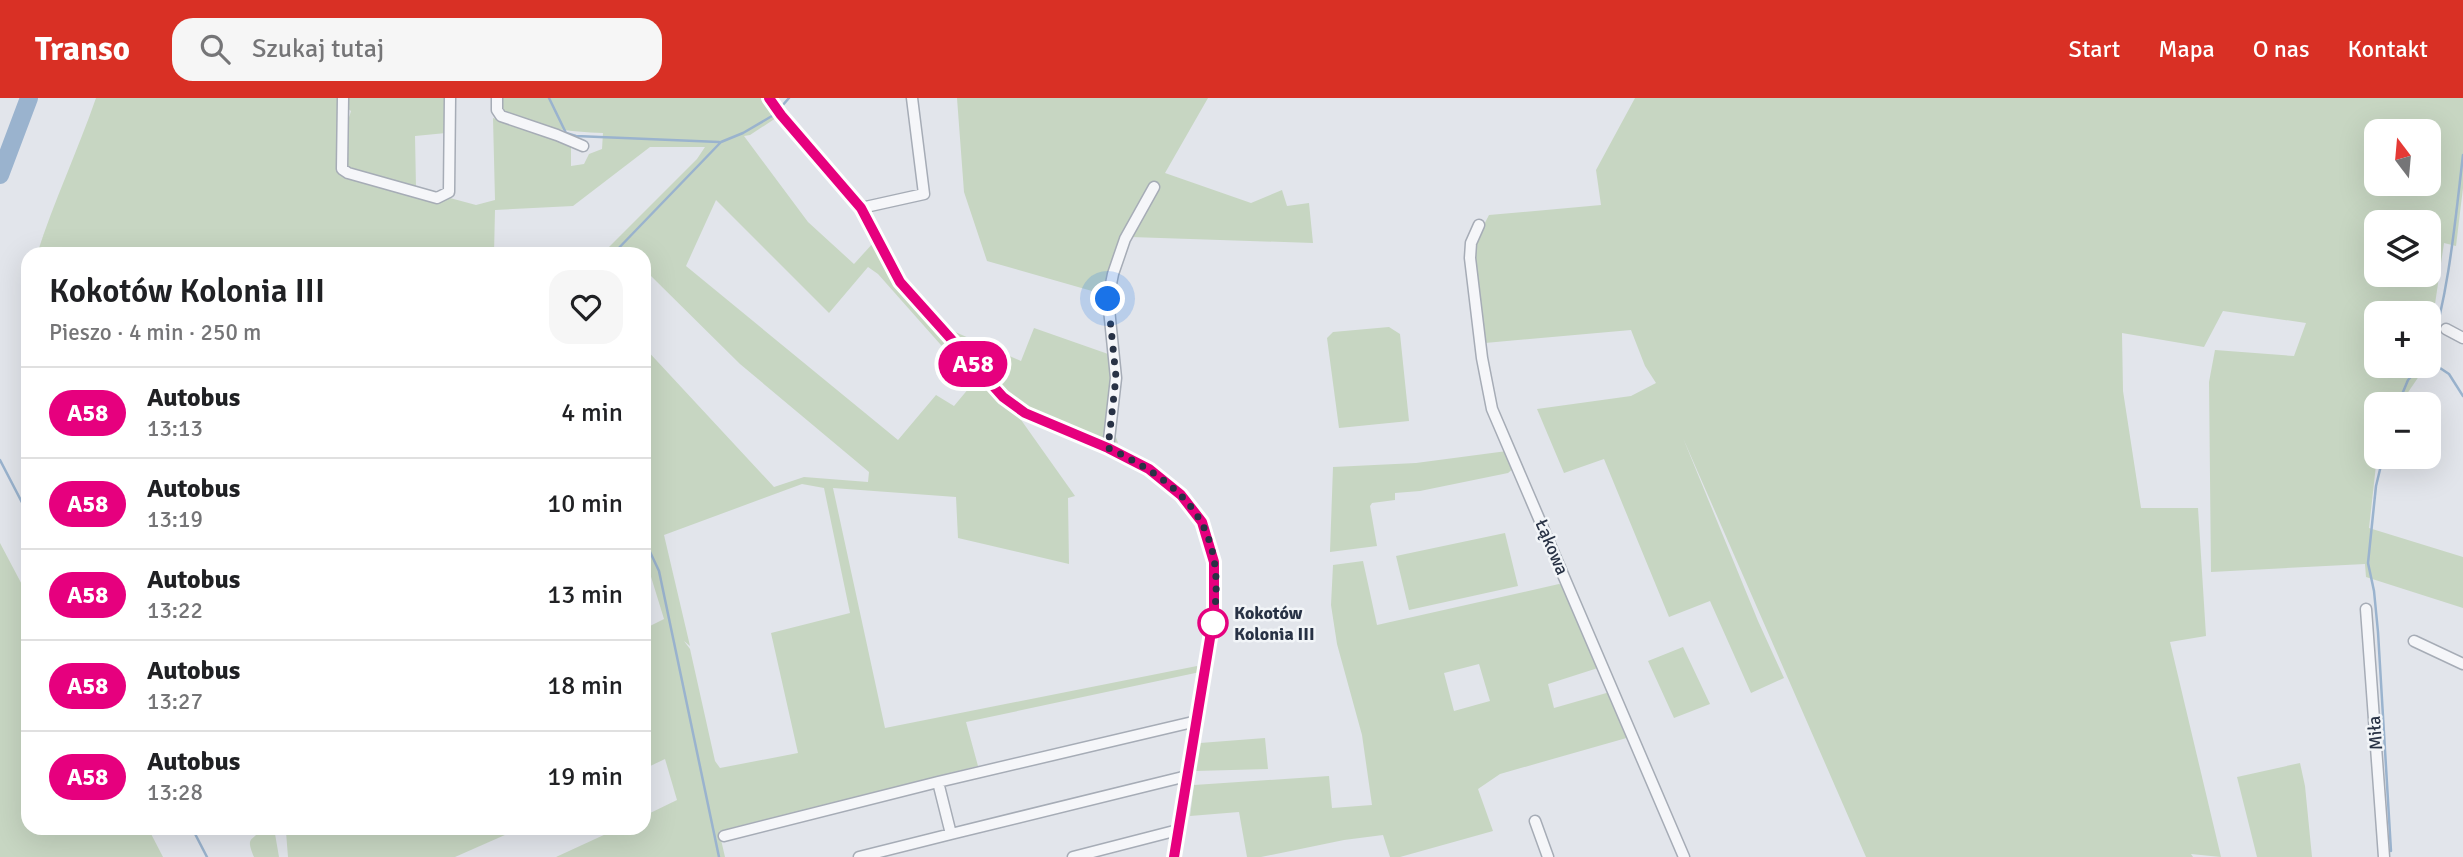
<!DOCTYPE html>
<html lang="pl">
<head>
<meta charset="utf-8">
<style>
  body { margin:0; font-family:Signika,sans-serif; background:#f6f6f6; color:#202124; height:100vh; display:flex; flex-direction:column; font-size:26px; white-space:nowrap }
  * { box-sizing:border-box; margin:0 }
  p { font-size:23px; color:#757577 }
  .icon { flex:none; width:38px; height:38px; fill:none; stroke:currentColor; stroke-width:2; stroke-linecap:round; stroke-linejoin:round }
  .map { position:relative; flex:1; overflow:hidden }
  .panel { position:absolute; left:21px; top:149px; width:630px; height:588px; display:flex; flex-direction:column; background:#fff; border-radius:21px; box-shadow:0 7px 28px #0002 }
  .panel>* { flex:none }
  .badge { padding:0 14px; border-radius:23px; font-size:24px; line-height:46px }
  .needle { width:46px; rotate:344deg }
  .controls { position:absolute; left:2364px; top:21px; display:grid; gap:14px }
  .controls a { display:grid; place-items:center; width:77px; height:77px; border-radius:14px; background:#fff; box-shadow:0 7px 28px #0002; font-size:35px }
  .you { position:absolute; width:35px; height:35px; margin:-18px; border:5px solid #fff; border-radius:50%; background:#1a73e8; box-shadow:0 0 0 10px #1a73e833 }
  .map>.badge { position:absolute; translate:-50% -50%; box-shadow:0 0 0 4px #fff }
  .round { display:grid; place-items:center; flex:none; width:74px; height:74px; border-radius:21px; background:#f6f6f6 }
  .overview { display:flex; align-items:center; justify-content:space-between; height:119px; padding:0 28px }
  h1 { font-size:33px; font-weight:600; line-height:52px }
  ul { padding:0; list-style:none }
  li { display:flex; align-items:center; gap:21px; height:91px; padding:0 28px; border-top:2px solid #e0e0e0 }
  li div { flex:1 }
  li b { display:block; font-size:26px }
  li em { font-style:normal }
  li .badge { min-width:77px; font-weight:700; text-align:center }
  header { display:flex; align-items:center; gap:42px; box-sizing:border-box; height:98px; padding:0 35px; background:#d93025; color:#fff }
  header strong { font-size:33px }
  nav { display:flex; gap:38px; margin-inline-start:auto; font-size:24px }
  .search { width:490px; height:63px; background:#f6f6f6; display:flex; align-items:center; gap:18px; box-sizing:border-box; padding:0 24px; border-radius:21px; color:#757577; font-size:26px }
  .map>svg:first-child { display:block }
  .green { fill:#c7d6c2; fill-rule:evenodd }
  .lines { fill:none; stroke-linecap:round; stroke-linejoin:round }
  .stream { stroke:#9ab3ce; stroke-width:2.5 }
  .river { stroke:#9ab3ce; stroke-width:18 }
  .minor-casing { stroke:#a6acb6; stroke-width:13 }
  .minor { stroke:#f5f6f9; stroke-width:10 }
  .line-casing { stroke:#fff; stroke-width:16 }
  .line { stroke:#e6007e; stroke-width:10 }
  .walk { stroke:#283245; stroke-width:7; stroke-dasharray:0 12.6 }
  .stop-dot { fill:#fff; stroke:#e6007e; stroke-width:3.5 }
  .labels { text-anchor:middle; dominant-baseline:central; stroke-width:5; stroke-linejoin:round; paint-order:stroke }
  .street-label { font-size:18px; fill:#283245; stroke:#f2f5f8 }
  .stop-label { font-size:18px; font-weight:bold; fill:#283245; stroke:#f2f5f8; text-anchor:start }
</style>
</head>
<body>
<header>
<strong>Transo</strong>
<div class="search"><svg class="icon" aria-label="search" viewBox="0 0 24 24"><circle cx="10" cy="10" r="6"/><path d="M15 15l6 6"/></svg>Szukaj tutaj</div>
<nav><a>Start</a><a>Mapa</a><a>O nas</a><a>Kontakt</a></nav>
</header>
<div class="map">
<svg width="2463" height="759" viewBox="0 0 2463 759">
  <rect width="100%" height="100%" fill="#e2e5eb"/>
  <!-- green -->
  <path class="green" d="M96,0H341L339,69L348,81L424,102L436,104L450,100L476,107L495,102L493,20L539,34L571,48V68L584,66L589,56L602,51L603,35C568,34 534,30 503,12L501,0H764L776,20L750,37L744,38L808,124L854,166L874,144L896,186L953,250L948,255L878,176L868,169L829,215L716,102L686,168L898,342L936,297L954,308L974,284L957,264L962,259L986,287L1019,319L1075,398L1068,400L1069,466L958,440L956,399L833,390L885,630L1197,568L1200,574L966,624L978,668L719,733L725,759H556L619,730H644V718L677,702L665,661L644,671V531L664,521L644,456V249L774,389L804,379L868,384L869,374L740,266L651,178L644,182V156H602L697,61L705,49H650L573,108L495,112L494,156H37C54,103 78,52 96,0ZM802,386L824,390L850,515L771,535L798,655L720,670L715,663L690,551L684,543L690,548L664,437Z
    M348,0H446V35L415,38L416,90L347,70V26L351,13L348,11Z
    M957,0H1208L1165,75L1251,105L1282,92L1287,108L1309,105L1313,145L1131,139L1122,160L1112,211L1119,267L1116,339L1118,345C1087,336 1044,324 1018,305C993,286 973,257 953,233L1021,263L1034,230L1111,257L1106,197L987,163L964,94Z
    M1635,0H2463V90L2456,148L2444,145L2429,247V215H2376V268H2426L2400,306H2376V359H2379L2376,367L2369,430L2463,459V510L2366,479L2365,466L2211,474L2209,284L2215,252L2294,258L2306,225L2223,213L2204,249L2122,235L2123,293L2141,410H2198L2206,538L2170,544L2221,759L2191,756L2193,759H1866L1683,340L1758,523L1784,580L1751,595L1710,503L1669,519L1604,361L1564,375L1537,311L1631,298L1656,285L1645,268L1631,232L1485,245L1475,157L1477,140L1489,117L1601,107L1596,72ZM2376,33H2429V86H2376ZM2376,124H2429V177H2376Z
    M28,189V301C21,263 17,227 28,189Z
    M1389,229L1400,236L1409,323L1339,330L1327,240L1333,234Z
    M1507,353L1514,370L1508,375L1420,393L1395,395V402L1372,405L1370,408L1377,448L1330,454L1333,369L1416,365Z
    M1505,435L1518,488L1409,512L1396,458Z
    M0,445L28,498V730H148L163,759H0Z
    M1363,463L1377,527L1559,486L1565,488L1601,569L1548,586L1554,610L1610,594L1630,639L1500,676L1478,691L1493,733L1400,759H1390L1383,737L1344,742L1261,759H1247L1239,714L1190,718L1194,687L1329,678L1332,710L1372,707L1362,637L1337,546L1331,507L1333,467ZM1479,566L1490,603L1454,613L1444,575Z
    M1683,549L1710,606L1674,620L1648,563Z
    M1265,640L1268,671L1195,673L1200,645Z
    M2300,665L2305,688L2312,759H2257L2237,679Z
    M264,730H274L279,759H254C245,738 252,743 264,730Z
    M283,730H521L455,759H288L286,734Z"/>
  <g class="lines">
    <!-- stream -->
    <path class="stream" d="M549,0L566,35L576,38L719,44
      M782,8L789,0
      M613,156L721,44L743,35L772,18
      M2429,258C2449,194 2455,124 2463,57
      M2429,262L2433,264
      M2440,270L2449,276L2463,298
      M2398,306L2408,282L2421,268
      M2383,359L2376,388L2368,465L2374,493L2378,534L2391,753
      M0,362L28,416
      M644,441L659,473L719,759
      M192,730L207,759"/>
    <!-- river -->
    <path class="river" d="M0,77L29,0"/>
    <!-- minor casing -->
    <g class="minor-casing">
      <path id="minor" d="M343,0L342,71L348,75L437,100L449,94L450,0
        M497,0V12L501,18L557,37L583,48
        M769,0L781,17L861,110L900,184L1003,299L1025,315L1108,350L1149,371L1181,397L1202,424L1214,464V516L1174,759
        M861,110L924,96L912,0
        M1479,127L1471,145L1470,160L1482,260L1492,311L1684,759
        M2446,231L2463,240
        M1108,350L1116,280L1108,201L1113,176L1125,141L1154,89
        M2366,511L2384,759
        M2414,543L2463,566
        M1535,723L1548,759
        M951,736L1187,678
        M724,738L938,684L1197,623
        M859,759L951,736L938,684
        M1073,759L1178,732"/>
    </g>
    <!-- minor -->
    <use href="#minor" class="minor"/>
  </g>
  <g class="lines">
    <!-- line casing -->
    <g class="line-casing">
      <path id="line" d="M769,0L781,17L861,110L900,184L1003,299L1025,315L1108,350L1149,371L1181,397L1202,424L1214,464V516L1174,759"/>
    </g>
    <!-- line -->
    <use href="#line" class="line"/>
    <!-- walk -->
    <path class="walk" d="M1108,201L1116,279L1108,350C1189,388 1228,431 1213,525"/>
  </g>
  <!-- markers -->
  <circle class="stop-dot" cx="1213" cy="525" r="14"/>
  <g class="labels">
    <!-- street labels -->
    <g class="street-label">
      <text transform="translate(1552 449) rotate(67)">Łąkowa</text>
      <text transform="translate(2375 635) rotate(-94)">Miła</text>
    </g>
    <!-- stop labels -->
    <g class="stop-label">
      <text x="1234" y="515">Kokotów<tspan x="1234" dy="21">Kolonia III</tspan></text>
    </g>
  </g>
</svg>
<div class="controls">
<a><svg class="needle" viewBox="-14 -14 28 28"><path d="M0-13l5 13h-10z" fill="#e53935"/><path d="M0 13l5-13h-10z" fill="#757577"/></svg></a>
<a><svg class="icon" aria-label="layers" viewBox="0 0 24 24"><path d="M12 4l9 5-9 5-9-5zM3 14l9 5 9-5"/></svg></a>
<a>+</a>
<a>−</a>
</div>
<div class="you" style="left:1108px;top:201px"></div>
<b class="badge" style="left:973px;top:266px;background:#e6007e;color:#fff">A58</b>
<section class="panel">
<div class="overview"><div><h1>Kokotów Kolonia III</h1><p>Pieszo · 4 min · 250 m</p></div><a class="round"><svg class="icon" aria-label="heart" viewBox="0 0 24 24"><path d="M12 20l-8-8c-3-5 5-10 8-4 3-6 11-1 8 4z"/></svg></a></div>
<ul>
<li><span class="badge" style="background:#e6007e;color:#fff">A58</span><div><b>Autobus</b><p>13:13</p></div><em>4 min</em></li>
<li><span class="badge" style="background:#e6007e;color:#fff">A58</span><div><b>Autobus</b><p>13:19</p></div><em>10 min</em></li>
<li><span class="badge" style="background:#e6007e;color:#fff">A58</span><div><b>Autobus</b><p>13:22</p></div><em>13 min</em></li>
<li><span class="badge" style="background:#e6007e;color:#fff">A58</span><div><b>Autobus</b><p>13:27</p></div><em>18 min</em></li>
<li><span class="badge" style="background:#e6007e;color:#fff">A58</span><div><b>Autobus</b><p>13:28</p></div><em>19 min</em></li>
</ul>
</section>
</div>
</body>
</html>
